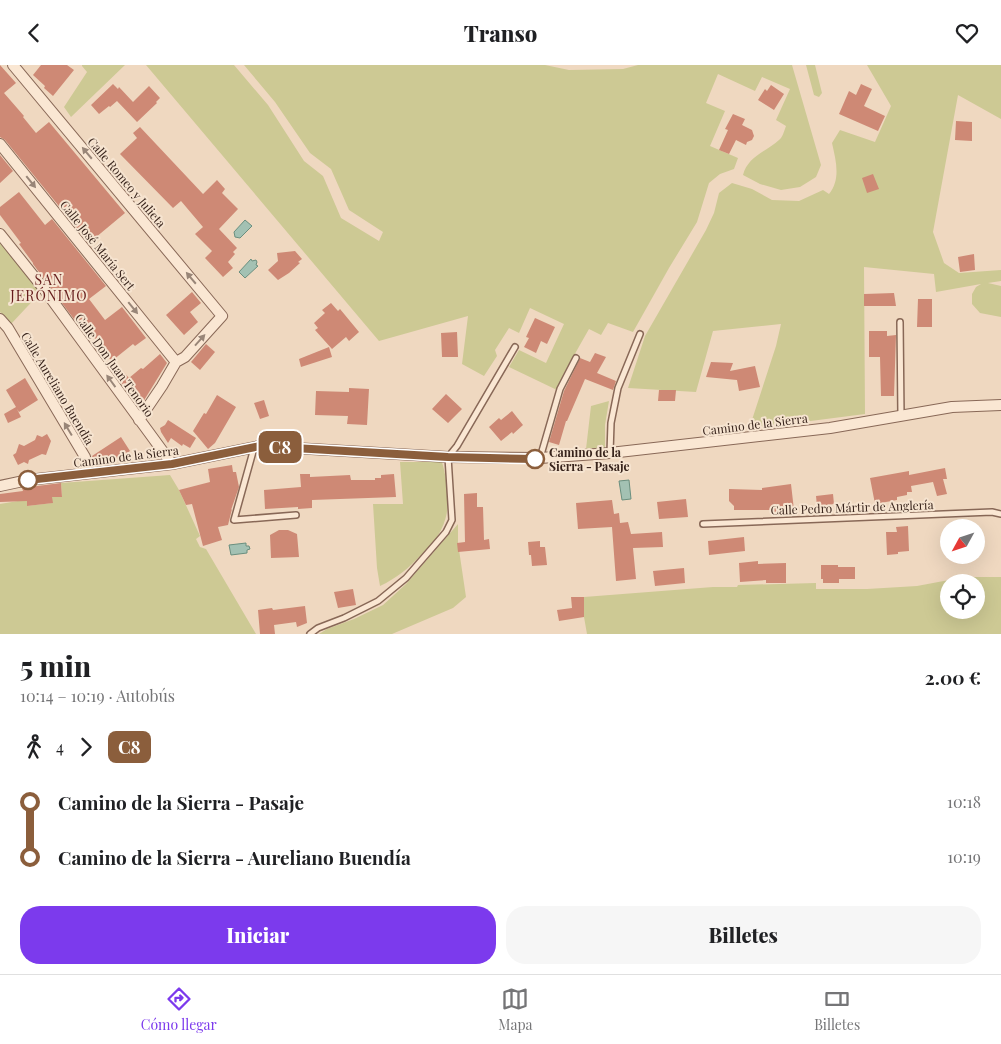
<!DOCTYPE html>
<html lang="es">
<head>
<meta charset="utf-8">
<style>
  body { margin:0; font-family:"Playfair Display",serif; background:#f6f6f6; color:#202124; height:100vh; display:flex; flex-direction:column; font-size:19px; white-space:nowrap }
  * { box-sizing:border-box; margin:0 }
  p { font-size:16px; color:#757577 }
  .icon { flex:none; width:28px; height:28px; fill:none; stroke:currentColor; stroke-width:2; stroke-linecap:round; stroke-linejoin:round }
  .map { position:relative; height:569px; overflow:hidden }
  .panel { display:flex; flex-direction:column; background:#fff; flex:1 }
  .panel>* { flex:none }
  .badge { padding:0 10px; border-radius:8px; font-size:18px; line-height:32px }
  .needle { width:32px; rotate:230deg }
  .tools { position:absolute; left:940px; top:454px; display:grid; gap:10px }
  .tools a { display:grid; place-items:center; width:45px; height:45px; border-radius:50%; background:#fff; box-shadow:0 5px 20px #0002; font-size:25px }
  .map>.badge { position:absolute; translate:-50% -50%; box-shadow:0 0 0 2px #fff }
  .legs { display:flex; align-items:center; gap:8px; height:55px; padding:0 20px; font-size:16px }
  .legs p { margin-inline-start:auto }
  .head { display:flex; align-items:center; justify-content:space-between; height:85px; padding:0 20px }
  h1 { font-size:28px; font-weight:800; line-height:38px }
  .cta { display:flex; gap:10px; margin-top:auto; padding:10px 20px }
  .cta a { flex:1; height:58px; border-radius:20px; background:#7c3aed; color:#fff; font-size:20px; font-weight:800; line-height:58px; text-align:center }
  .cta a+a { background:#f6f6f6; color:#202124 }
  ul { padding:0 20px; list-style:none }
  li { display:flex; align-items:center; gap:18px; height:55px; font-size:19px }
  li i { display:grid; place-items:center; width:8px; height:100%; margin:0 6px; background:currentColor }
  li i::after { content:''; width:12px; height:12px; margin:-6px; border:4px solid; border-radius:50%; background:#fff }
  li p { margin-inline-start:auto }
  li:first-child i { background:linear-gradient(#0000 50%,currentColor 0) }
  li:last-child i { background:linear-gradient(currentColor 50%,#0000 0) }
  header { display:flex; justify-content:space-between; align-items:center; height:65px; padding:0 20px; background:#fff; font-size:22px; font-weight:800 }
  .tab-bar { display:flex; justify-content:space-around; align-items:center; height:70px; border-top:1px solid #e0e0e0; background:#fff; font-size:14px; color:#757577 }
  .tab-bar a { display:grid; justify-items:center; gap:2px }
  .tab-bar .on { color:#7c3aed }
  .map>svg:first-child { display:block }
  .green { fill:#cdc994; fill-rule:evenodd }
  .water { fill:#a3c1b3; stroke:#6a8f7f }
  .building { fill:#ce8975 }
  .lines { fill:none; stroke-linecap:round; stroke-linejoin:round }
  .lane-casing { stroke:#886857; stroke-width:8 }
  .street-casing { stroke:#886857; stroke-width:12 }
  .lane { stroke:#fae7d3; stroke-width:5 }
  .street { stroke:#fae7d3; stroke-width:10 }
  .oneway { fill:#998678 }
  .line-1-casing { stroke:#fff; stroke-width:11 }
  .line-1 { stroke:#8b5e3c; stroke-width:8 }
  .stop-1-dot { fill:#fff; stroke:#8b5e3c; stroke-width:2.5 }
  .labels { text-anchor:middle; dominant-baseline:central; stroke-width:4; stroke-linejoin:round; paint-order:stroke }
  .street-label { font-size:12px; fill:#38241c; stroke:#f6e4d0 }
  .stop-label { font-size:12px; font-weight:bold; fill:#38241c; stroke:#f6e4d0; text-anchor:start }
  .neighbourhood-label { font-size:14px; letter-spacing:1px; fill:#651c1b; stroke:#f6e4d0 }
</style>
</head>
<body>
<header><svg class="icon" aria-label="back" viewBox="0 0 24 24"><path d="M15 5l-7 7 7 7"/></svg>Transo<svg class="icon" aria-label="heart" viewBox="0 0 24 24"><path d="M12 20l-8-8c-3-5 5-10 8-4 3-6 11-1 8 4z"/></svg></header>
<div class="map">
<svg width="1001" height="569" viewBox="0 0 1001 569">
  <rect width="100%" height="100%" fill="#efd8c0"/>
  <!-- green -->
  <path class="green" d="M82,0H125L71,52L64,42L87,7L82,1Z
    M146,0H234L268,40L304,96L323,111L341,153L379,176L383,167L349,145L331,104L310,88L275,37L244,0H545L569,5L623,4L638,0H792L821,100L816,112L800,122L781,125L760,119L743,110C747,92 767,86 779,75C783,72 784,66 786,61L776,55L790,24L762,12L755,26L718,9L706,38L725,46L710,81L738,93L734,104L720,109L709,118L697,157L669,203L633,267L608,258L601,270L589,264L564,308L557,325L509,302L519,285L546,298L564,259L530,243L519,268L509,263L495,285L497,291L484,311L462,299L468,251L379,276Z
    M806,0H815L822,28L819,32L814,30Z
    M867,0H1001V54L958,30L933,167L944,198L959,208L1001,205V216L988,218L1001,221V252L980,248L972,239V229L976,222L981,219L936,227L934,209L864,202L865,349L749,364L776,281L781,259L713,266L696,327L628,323L645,271L706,165L714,148L719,128L732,118L752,124L772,135L799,136L823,125L829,129C841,114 836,96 832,78L840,65L875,77L891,41Z
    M0,174L41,227L11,259L0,247Z
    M609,336L605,360V383L586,384L591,341Z
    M400,397H442C448,419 452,444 441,465C437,474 429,482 422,489C409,503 397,513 380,521L377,503L373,439H403Z
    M170,410L179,425L200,471L196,474L200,482L206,484L256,569H0V439L24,435L27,436V441L52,438V432L62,431L61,418Z
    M458,459V478L466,532L453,543L392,569H319L327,564L354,554L383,540L406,519Z
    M965,512H1001V569H587L584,552V532L713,522H737L738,520L816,518V524H867L917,521ZM949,518H976V545H949Z"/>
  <!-- water -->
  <path class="water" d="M245,155L252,161L240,173L235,172L234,167Z
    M251,194L252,196L256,195L257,197L256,200L258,201L245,213L239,207Z
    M629,415L631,434L622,435L619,416Z
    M246,478V481H249L250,484L247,485V488L231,490L229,480Z"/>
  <!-- building -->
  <path class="building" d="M0,0L16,18L4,28L24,51L23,52L36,68L49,57L125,148L89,178L5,75L0,72Z
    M41,0H67L74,5L53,31L44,23L45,21L33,10Z
    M113,19L118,24L119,22L133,37L149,21L160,33L156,37L157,38L137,57L117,36L110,42L109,41L99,49L91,40Z
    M861,19L872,24L864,41L885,51L878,66L839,49L849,26L856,30Z
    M771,20L784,29L774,45L758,35L765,24L767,26Z
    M733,49L745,54L742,60L752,65L754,71L752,75L747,77L746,80L736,75L729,89L719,85L728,65L725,64Z
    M956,56L972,57V76L955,75Z
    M140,62L203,129L217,115L225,124L222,128L238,144L219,164L237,183L233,187L235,189L228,197L233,203L223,212L205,193L212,186L195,169L203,162L181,136L173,143L120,89L137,73L133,68Z
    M0,90L13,106L0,118Z
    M873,109L879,124L867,128L862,113Z
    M19,127L45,160L52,154L106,221L89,234L105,255L122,242L146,273L135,281L133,279L113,295L129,313L141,303L143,304L160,289L167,298L143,337L138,341L108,299L111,296L106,288L89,266L85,269L33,199V198L19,179L21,178L0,150V142Z
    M295,186L302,194L298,197L300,198L289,208L278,215L268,205L278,196L277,188Z
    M974,189L975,205L960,207L958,192Z
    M192,227L201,238L190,247L198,257L184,270L166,250Z
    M894,228L896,241H864V229Z
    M918,234H932V262H917Z
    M331,238L338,246L340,244L359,267L349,276L346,272L332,284L315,265L318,263L314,258L325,248L322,245Z
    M535,253L555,262L547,279L541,276L536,288L524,282L529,273L526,272Z
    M869,266H887V271L896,270L894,331H881L880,292H869Z
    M457,267L458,292H442L441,268Z
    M206,279L215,287L200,305L191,297Z
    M329,282L332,292L301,302L299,294Z
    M595,288L606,292L597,308L616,316L613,325L585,314L567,356H566L559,380L549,377L564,326L580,293L590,297Z
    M711,297L733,298L730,306L755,301L760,322L739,326L737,315L706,312Z
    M25,313L38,335L19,347L17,344L21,352L8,358L4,349L16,342L6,325Z
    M349,323L369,324L367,360L347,359L348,351L315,350L316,326L349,327Z
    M659,325H676L675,336H658Z
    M446,329L462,344L448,358L432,344Z
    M217,330L236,342L215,378L208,384L193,366L204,348L206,349Z
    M264,335L269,351L260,354L254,338Z
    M512,346L523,360L513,369L512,367L501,376L489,362L499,353L501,355Z
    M168,355L196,373L190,383L183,379L182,381L171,373L168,378L161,367L160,363L165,360Z
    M47,369L51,376L46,390L42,389L29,395L28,399L24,397L18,400L13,390L16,388L19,379L24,381L35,375L37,370L42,372Z
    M121,372L130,386L109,399H106L103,395L97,399L92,391Z
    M232,400L233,407H236L239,422L231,445L232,444L228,460L218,462L222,475L203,481L192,439L186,440L179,425L210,417L208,404Z
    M945,403L947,414H943L947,429L937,431L933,417L911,421L912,427H907V430L897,432V435L875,439L870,413L909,406V410Z
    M300,409H310V412L350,410L351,415H375V413H381V410L394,409L396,432L312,435V443L298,444V442L265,444L264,425L301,422Z
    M61,418L62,432H52L53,438L27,441V436L0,437V429L23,426L22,423L29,422Z
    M791,419L794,445L773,447V445H734V441L729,436V424L762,425V423Z
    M477,428V442H483L484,475L489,474L490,484L458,487L457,478L465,477L464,429Z
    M833,429L834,439L817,441L816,431Z
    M686,434L688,452L659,454L657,437Z
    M612,435L614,449L619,448L620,458L628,457L631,469L662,467L663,482L633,483L636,514L616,516L612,462L578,464L576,438Z
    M908,461L909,486L898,487V489L887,490L886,467H897L896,462Z
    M279,465H288L297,469L299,492L271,493L270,470Z
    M744,472L745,486L709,490L708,476Z
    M540,476V482H545L547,500L532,501L531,490H529L528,477Z
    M758,496V499L786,498V518H766V515L740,517L739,498Z
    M821,500H838V502H855V514H839V518H823V514H821Z
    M684,503L685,518L655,521L653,506Z
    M353,524L356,540L338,543L334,527Z
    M571,532H584V552L559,556L557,545L572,543Z
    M305,541L307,558L297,562L296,557L274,560L275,569H260L258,545L272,543L273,545Z"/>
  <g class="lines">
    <!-- lane casing -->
    <g class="lane-casing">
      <path id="lane" d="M900,257L901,351
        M254,383L234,455L296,450
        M610,388L611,358L618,323L640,269
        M540,393L560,324L576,293
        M703,459L992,447L1001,449
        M310,569L318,563L344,553L378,536L406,513L446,467L452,455L448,392L457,381L515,282"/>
    </g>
    <!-- street casing -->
    <g class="street-casing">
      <path id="street" d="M13,0L222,251L185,292L176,297L162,321L139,355
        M0,79L176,297
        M0,169L44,224L172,399
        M0,254L8,263L85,392L87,408
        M0,421L28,415L172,399L260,381L448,392L540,393L610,388L830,363L952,342L1001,340"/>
    </g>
    <!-- lane -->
    <use href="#lane" class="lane"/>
    <!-- street -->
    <use href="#street" class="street"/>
  </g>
  <!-- one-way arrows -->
  <defs><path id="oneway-solid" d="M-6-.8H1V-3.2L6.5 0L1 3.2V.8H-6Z" transform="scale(1.25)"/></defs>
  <g class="oneway">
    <use href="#oneway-solid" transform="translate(87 88) rotate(-130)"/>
    <use href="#oneway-solid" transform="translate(31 117) rotate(51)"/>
    <use href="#oneway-solid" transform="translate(191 213) rotate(-130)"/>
    <use href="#oneway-solid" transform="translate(133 243) rotate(51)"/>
    <use href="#oneway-solid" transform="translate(200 275) rotate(-48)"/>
    <use href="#oneway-solid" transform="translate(111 316) rotate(-126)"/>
    <use href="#oneway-solid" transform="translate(68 364) rotate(-121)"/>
  </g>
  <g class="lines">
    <!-- line-1 casing -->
    <g class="line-1-casing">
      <path id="line-1" d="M28,415L172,399L260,381L448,392L535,394"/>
    </g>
    <!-- line-1 -->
    <use href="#line-1" class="line-1"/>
  </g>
  <!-- markers -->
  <g class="stop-1-dot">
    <circle cx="535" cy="394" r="9"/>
    <circle cx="28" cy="415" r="9"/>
  </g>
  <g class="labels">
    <!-- street labels -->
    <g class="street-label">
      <text transform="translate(127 117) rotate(50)">Calle Romeo y Julieta</text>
      <text transform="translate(98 180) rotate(51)">Calle José María Sert</text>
      <text transform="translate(115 300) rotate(54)">Calle Don Juan Tenorio</text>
      <text transform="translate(58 323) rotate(59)">Calle Aureliano Buendía</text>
      <text transform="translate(755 359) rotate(-7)">Camino de la Sierra</text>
      <text transform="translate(126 391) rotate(-7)">Camino de la Sierra</text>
      <text transform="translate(852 442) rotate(-2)">Calle Pedro Mártir de Anglería</text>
    </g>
    <!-- stop labels -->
    <g class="stop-label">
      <text x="549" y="387">Camino de la<tspan x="549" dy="14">Sierra - Pasaje</tspan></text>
    </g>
    <!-- neighbourhood labels -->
    <g class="neighbourhood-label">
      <text x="49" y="214">SAN<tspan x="49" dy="16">JERÓNIMO</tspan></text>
    </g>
  </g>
</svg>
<div class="tools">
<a><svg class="needle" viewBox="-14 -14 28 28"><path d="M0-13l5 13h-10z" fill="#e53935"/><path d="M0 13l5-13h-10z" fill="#757577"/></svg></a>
<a><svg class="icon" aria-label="locate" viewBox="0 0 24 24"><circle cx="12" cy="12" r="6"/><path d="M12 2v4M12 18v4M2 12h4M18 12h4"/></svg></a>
</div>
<b class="badge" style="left:280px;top:382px;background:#8b5e3c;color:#fff">C8</b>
</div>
<section class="panel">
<div class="head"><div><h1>5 min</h1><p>10:14 – 10:19 · Autobús</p></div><b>2.00 €</b></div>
<div class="legs"><svg class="icon" aria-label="walk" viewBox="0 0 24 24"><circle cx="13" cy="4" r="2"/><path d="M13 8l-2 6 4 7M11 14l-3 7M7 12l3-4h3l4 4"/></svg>4<svg class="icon" aria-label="forward" viewBox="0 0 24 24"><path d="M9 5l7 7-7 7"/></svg><b class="badge" style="background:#8b5e3c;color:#fff">C8</b></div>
<ul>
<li><i style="color:#8b5e3c"></i><b>Camino de la Sierra - Pasaje</b><p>10:18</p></li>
<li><i style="color:#8b5e3c"></i><b>Camino de la Sierra - Aureliano Buendía</b><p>10:19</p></li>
</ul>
<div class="cta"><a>Iniciar</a><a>Billetes</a></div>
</section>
<nav class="tab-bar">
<a class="on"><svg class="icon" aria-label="directions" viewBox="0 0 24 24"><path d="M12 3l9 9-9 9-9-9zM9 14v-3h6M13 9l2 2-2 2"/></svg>Cómo llegar</a>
<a><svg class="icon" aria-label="map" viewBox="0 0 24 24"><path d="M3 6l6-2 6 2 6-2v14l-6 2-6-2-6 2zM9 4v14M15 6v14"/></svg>Mapa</a>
<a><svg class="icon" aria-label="tickets" viewBox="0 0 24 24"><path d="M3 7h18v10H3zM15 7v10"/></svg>Billetes</a>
</nav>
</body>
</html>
